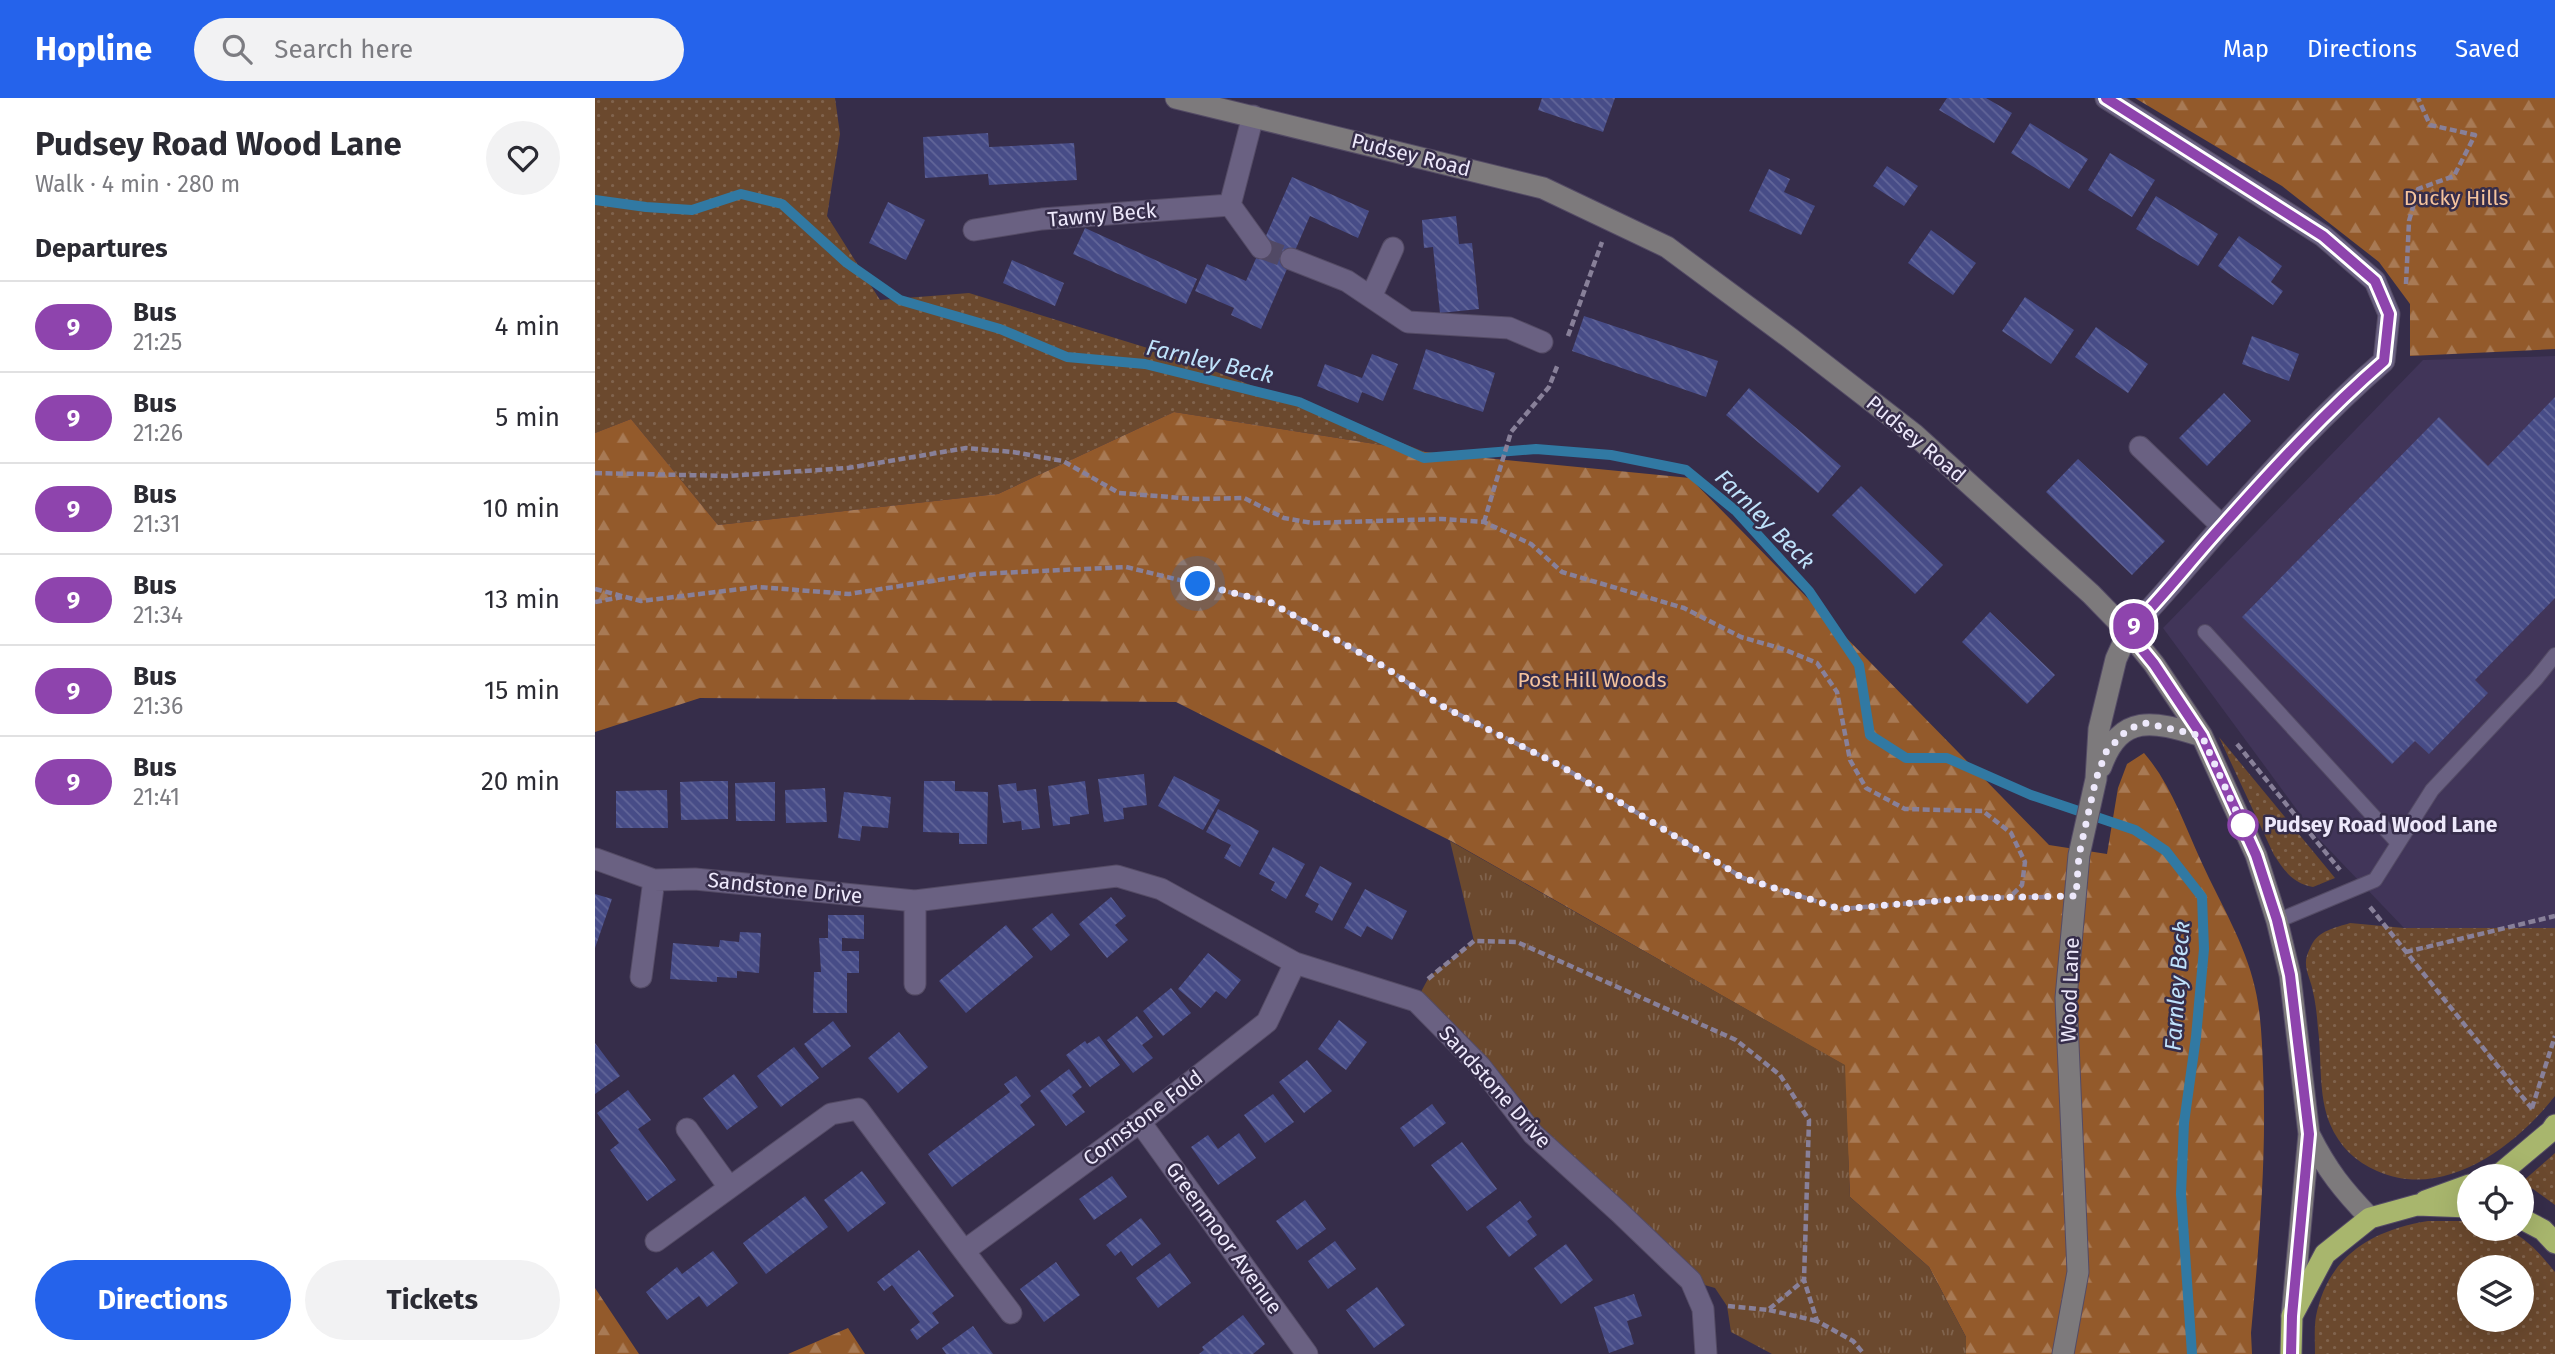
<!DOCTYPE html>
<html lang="en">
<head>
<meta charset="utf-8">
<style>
  body { margin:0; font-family:"Fira Sans",sans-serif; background:#f2f2f3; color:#2b2b33; height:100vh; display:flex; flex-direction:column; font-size:26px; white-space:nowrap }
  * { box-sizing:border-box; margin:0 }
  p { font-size:23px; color:#7c7c81 }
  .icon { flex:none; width:38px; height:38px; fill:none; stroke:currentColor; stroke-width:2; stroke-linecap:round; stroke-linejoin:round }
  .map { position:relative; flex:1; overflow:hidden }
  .side { display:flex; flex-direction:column; background:#fff; width:595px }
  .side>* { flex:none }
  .badge { padding:0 14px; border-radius:23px; font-size:24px; line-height:46px }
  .controls { position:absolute; left:1862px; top:1066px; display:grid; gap:14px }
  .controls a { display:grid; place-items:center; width:77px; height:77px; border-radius:50%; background:#fff; box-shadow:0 7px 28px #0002; font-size:35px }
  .you { position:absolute; width:35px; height:35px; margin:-18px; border:5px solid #fff; border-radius:50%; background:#1a73e8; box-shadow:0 0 0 10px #1a73e833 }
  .map>.badge { position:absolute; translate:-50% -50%; box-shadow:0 0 0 4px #fff }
  h2 { padding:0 35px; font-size:26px; line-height:63px }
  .round { display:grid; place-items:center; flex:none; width:74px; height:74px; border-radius:37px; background:#f2f2f3 }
  .overview { display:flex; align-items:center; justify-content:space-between; height:119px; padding:0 35px }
  h1 { font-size:33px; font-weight:700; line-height:52px }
  .action { display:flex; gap:14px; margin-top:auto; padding:14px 35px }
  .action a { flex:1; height:80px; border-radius:42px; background:#2563eb; color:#fff; font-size:28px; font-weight:700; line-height:80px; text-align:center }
  .action a+a { background:#f2f2f3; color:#2b2b33 }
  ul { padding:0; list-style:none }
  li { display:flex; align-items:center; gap:21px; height:91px; padding:0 35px; border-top:2px solid #e1e1e2 }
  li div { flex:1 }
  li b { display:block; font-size:26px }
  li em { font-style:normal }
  li .badge { min-width:77px; font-weight:700; text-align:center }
  header { display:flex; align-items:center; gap:42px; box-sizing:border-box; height:98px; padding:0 35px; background:#2563eb; color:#fff }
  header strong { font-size:33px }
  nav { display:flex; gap:38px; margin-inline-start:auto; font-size:24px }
  .search { width:490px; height:63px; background:#f2f2f3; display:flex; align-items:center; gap:18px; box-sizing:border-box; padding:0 24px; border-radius:38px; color:#7c7c81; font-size:26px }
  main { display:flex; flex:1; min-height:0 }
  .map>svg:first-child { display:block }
  .built { fill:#413559 }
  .grass { fill:url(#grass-dots); fill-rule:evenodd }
  .forest { fill:url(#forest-firs) }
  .park { fill:url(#park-tufts) }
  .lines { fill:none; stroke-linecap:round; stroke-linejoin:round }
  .stream { stroke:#3179a3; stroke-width:10 }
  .building { fill:url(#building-back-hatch) }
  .street-tunnel { stroke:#514965; stroke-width:21; stroke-dasharray:21 10; stroke-linecap:butt }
  .lane-casing { stroke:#544b65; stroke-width:16 }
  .street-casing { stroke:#544b65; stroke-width:23 }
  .secondary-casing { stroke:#544b65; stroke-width:23 }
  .highway-casing { stroke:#544b65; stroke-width:23 }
  .path { stroke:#888099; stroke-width:4.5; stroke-dasharray:7 3.5; stroke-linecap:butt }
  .lane { stroke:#6a6182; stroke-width:14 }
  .street { stroke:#6a6182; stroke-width:21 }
  .secondary { stroke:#7d7a7c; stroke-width:21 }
  .highway { stroke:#a8b66d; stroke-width:21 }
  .line-casing { stroke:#fff; stroke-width:16 }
  .line { stroke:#8e44ad; stroke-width:10 }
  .walk { stroke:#ede8fb; stroke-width:7; stroke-dasharray:0 12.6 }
  .stop-dot { fill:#fff; stroke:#8e44ad; stroke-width:3.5 }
  .labels { text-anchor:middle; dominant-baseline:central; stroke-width:5; stroke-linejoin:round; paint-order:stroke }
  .street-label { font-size:21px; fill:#ede8fb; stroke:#362d4a }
  .park-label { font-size:21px; fill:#f5c39d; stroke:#362d4a }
  .stop-label { font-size:21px; font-weight:bold; fill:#ede8fb; stroke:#362d4a; text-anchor:start }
  .water-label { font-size:23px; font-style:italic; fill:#bfe2fb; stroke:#362d4a }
</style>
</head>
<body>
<header>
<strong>Hopline</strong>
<div class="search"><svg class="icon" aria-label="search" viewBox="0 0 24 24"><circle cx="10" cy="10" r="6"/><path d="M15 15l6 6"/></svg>Search here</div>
<nav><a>Map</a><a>Directions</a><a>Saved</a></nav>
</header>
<main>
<section class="side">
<div class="overview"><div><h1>Pudsey Road Wood Lane</h1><p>Walk · 4 min · 280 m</p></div><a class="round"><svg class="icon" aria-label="heart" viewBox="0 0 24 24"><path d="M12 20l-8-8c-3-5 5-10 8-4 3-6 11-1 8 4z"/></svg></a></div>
<h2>Departures</h2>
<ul>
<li><span class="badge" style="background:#8e44ad;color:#fff">9</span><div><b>Bus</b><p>21:25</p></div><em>4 min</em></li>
<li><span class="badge" style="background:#8e44ad;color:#fff">9</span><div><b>Bus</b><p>21:26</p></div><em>5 min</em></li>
<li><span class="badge" style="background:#8e44ad;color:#fff">9</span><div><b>Bus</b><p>21:31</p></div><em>10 min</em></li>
<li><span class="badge" style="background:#8e44ad;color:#fff">9</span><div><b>Bus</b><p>21:34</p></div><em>13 min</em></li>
<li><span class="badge" style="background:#8e44ad;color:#fff">9</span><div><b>Bus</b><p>21:36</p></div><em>15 min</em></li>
<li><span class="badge" style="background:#8e44ad;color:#fff">9</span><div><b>Bus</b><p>21:41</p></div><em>20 min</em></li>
</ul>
<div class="action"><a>Directions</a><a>Tickets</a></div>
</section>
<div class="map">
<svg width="1960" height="1256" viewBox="0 0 1960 1256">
  <defs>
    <pattern id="grass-dots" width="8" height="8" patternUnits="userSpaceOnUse" patternTransform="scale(1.75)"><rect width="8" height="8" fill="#6b492e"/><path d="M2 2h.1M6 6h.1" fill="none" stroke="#80634d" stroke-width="1.8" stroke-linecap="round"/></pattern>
    <pattern id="forest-firs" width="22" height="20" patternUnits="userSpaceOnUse" patternTransform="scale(1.75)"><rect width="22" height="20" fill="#935a2b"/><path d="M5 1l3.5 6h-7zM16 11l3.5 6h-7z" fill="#a87a55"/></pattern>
    <pattern id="park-tufts" width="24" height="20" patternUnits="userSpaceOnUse" patternTransform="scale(1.75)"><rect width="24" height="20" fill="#6b492e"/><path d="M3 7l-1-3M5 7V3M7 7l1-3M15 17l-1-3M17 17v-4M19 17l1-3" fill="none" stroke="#80634d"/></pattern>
    <pattern id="building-back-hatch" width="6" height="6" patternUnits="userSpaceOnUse" patternTransform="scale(1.75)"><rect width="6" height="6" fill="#474c87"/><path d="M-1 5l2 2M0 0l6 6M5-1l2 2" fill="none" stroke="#626699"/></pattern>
  </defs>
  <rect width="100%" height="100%" fill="#362d4a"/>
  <!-- built -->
  <path class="built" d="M1960,258V830H1809L1722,739L1568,530L1828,262Z"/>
  <!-- grass -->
  <path class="grass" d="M0,0H240L245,36L232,118L285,202L374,195L585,260L830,354L579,314L403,396L123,427L36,321L0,335Z
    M1624,639L1740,780L1718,789C1698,785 1690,774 1679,757Z
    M1755,825L1809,830H1960V998C1921,1048 1849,1103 1782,1073C1761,1064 1744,1048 1735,1026C1723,997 1727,961 1723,931C1722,919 1721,906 1718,894C1717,885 1710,873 1711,863C1711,859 1714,852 1716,848C1724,832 1740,830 1755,825Z
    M1960,1055V1107L1938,1091L1927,1087V1084Z
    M1833,1123H1874V1130C1885,1130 1898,1128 1908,1131C1929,1136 1947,1158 1960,1174V1256H1720C1720,1244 1719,1230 1721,1218C1733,1158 1777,1132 1833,1123ZM1874,1169H1927V1222H1874Z"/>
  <!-- forest -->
  <path class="forest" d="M1540,0H1960V251L1815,258V206L1784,164L1687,88Z
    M579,314L830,354L1095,380L1454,747L1512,756L1523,690L1532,666L1549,655C1576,686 1589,726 1606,763C1625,805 1650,845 1660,890C1666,915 1667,944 1668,970C1672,1058 1664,1147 1656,1235L1657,1256H1371V1239L1334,1169L1255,1099L1249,967L856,743L581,604L105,600L0,634V335L36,321L123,427L403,396Z
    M0,1190L44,1256H0Z
    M253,1230L270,1256H193Z"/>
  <!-- park -->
  <path class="park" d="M855,743L1250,967L1255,1099L1334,1169L1371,1239V1256H1177L1136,1234L1132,1208L1120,1190L1096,1183L821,903L834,879L879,843Z"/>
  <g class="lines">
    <!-- stream -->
    <path class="stream" d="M0,102L51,109L97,112L146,96L187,106L252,165L305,202L405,231L472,259L550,266L704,304L829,360L941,351L1016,357L1091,372L1141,413L1214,493L1264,567L1275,637L1311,660H1352L1436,697L1540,732L1571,753L1607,799L1609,851L1601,939L1589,1025L1586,1096L1597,1256"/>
  </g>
  <!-- building -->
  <path class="building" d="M947,0H1020L1008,34L943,12Z
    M1352,0H1391L1417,15L1399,45L1344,12Z
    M1435,25L1493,61L1474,91L1416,55Z
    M393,35L394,49L479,45L482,82L394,87L393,76L330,80L328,39Z
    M1515,55L1560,82L1537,119L1493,92Z
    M1292,68L1323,88L1309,108L1278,88Z
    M1174,71L1195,81L1189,94L1220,108L1206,137L1154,113Z
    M697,79L774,113L763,140L715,118L666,231L636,217L639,210L600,193L612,166L651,183Z
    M1561,98L1623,136L1603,168L1541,131Z
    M293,104L330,122L311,162L274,145Z
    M861,118L864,146L877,145L884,211L845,215L838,149L829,150L827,122Z
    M490,130L602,181L591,206L478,156Z
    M1336,132L1381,165L1358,197L1313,165Z
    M1644,138L1687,168L1676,184L1688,193L1678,207L1623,168Z
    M417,162L469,185L460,208L408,185Z
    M1430,199L1479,232L1456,266L1407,233Z
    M989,218L1123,263L1111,299L977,253Z
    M1501,229L1553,266L1533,295L1480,259Z
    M1657,238L1704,256L1694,283L1647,266Z
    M831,251L900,275L888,314L818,291Z
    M777,256L803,266L788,303L767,294L763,305L722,288L730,266L767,280Z
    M1154,290L1246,368L1223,395L1131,317Z
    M1629,295L1656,323L1612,368L1584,340Z
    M1960,299V500L1880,582L1893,595L1834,656L1820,643L1797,666L1647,519L1844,319L1893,368Z
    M1483,361L1570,443L1537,477L1451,394Z
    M1266,388L1348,467L1320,496L1237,417Z
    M1395,514L1460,577L1432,606L1367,544Z
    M549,676L552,707L528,710L529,721L509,724L503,681Z
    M579,678L625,702L608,732L563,708Z
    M109,683H133V721L86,722L85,684Z
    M329,683H360V693L393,694L392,746H364V735L328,734Z
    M490,683L494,716L475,719V726L458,728L453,688Z
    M180,684V723H141L140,685Z
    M421,685L422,693L441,691L445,730L427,732L426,723L408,725L403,687Z
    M230,690L232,724L191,725L190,692Z
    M72,692L73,730H21V693Z
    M249,694L296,699L293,730L267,728L265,743L243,740Z
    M623,711L664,733L645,769L629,760L636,747L611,734Z
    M678,749L710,766L691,801L676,792L680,784L664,776Z
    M725,768L757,785L737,823L720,814L724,806L710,798Z
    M770,791L812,813L797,842L772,828L766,839L749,830Z
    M0,796L17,801L0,850Z
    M516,799L531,818L520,827L533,842L512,860L484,826Z
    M457,815L475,837L456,853L437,831Z
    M233,817H269V841L247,840V853H264V875H252V915H218L219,874H226L224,840H233Z
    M411,827L438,859L371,915L344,883Z
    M145,834L166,835L164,875L142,873V880L122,879V884L75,881L78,845L124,849L125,842L144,844Z
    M613,855L646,882L631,901L621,893L606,910L583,891Z
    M576,890L596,915L568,938L548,913Z
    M542,918L558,939L547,947L558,960L538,975L512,942Z
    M744,922L772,944L751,972L723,951Z
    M238,923L256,948L227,970L209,946Z
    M304,934L333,969L303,995L273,960Z
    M504,938L525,967L495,989L471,957L490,943L492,946Z
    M0,945L25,978L0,996Z
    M199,949L224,980L186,1009L162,978Z
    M712,962L737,993L709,1015L684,984Z
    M474,971L487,989L477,997L490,1014L471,1028L445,993Z
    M139,976L163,1009L132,1032L108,1000Z
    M421,978L436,998L425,1007L440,1027L357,1089L333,1056L415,994L409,986Z
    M33,992L56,1022L43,1031L81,1082L52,1103L15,1052L24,1045L2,1015Z
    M678,996L699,1024L670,1045L649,1017Z
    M837,1006L851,1025L819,1049L805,1030Z
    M644,1035L661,1060L623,1087L596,1049L613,1037L623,1051Z
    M867,1044L902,1091L872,1113L836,1067Z
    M267,1073L291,1105L253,1134L229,1102Z
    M517,1078L532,1099L499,1122L484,1101Z
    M210,1098L233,1129L171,1176L148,1145Z
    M710,1102L731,1131L702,1152L681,1123Z
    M925,1103L937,1119L932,1123L942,1137L914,1159L891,1129Z
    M546,1120L566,1146L537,1168L526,1153L520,1158L511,1147Z
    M740,1143L761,1171L733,1191L713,1163Z
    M971,1146L998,1182L966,1206L939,1170Z
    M324,1152L359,1198L337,1215L344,1225L322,1242L315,1232L325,1224L297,1187L289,1193L282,1184Z
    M118,1153L143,1185L112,1209L104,1198L72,1222L51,1194L82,1169L87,1176Z
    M575,1155L596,1185L563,1210L541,1180Z
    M461,1164L485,1197L449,1224L425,1191Z
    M782,1189L810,1227L779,1250L751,1212Z
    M1039,1196L1047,1218L1032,1223L1039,1246L1014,1255L999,1209Z
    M648,1217L670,1246L658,1256H604L609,1252L607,1249Z
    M378,1228L398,1256H351L347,1250Z"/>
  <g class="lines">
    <!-- street-tunnel -->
    <path class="street-tunnel" d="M666,150L696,161"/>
    <!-- lane casing -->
    <g class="lane-casing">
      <path id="lane" d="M1610,534L1803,745
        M1682,823L1780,782L1837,692L1941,581L1960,557"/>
    </g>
    <!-- street casing -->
    <g class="street-casing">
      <path id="street" d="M1511,0L1728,138L1780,183L1794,216L1789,263C1731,313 1679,370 1628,427C1596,463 1567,500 1533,534
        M635,107L658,18
        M379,132L447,121L635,107L666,150
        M696,161L752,183L813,224L914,230L947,244
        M776,199L798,150
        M1545,349L1627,428
        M1,761L59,782
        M46,879L59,782L100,781L320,803L522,778L566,791L700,865L821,903L885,968L938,1036L1024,1114L1096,1183L1108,1211L1111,1256
        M320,886V803
        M545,1024L712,1256
        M92,1031L134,1089
        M61,1143L236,1016L263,1011L369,1153L545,1024L672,924L700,865
        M369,1153L416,1215"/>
    </g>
    <!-- secondary casing -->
    <g class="secondary-casing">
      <path id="secondary" d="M581,0L948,90L1072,149L1195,240L1319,336L1496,496L1533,534L1559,566L1607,638L1661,757L1682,823L1695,877L1714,1036L1697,1218
        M1506,669C1526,613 1560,624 1607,638
        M1715,1038C1732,1072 1748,1092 1775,1120
        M1468,1256L1483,1174L1471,900L1484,757L1501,681L1504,631L1521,561L1533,534"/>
    </g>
    <!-- highway casing -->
    <g class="highway-casing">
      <path id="highway" d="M1897,1078L1906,1075L1956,1033L1960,1027
        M1830,1103L1874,1087
        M1927,1121L1948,1132L1960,1145
        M1696,1256L1697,1218L1730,1156L1775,1120L1822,1107L1874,1109"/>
    </g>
    <!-- path -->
    <path class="path" d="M1811,186L1814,123L1823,91L1859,78L1880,37L1835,27L1823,0
      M973,238L1007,144
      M0,375L133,378L253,370L371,350L418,354L468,363L524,395L600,401L649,400L689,420L717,425L847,421L889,424L936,446L967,474L1089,510L1146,539L1188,551L1222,565L1242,594L1255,662L1271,690L1310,711L1388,713L1416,735L1430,764L1427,787L1414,800
      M889,424L916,334L954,289L963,266
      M0,491L46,503L163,489L254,496L382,476L531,469L675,504L790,569L845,607L966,668L1148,780L1246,811L1377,800L1454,799
      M0,504L27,499
      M1642,646L1745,772
      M1775,809L1938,1012
      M1811,854L1960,818
      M833,881L879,843L922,844L1141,942L1185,977L1214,1022L1209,1182L1222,1223L1258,1243L1269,1256
      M1937,1010L1960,938
      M1133,1208L1173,1212L1209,1182
      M1174,1212L1222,1223"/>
    <!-- lane -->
    <use href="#lane" class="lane"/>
    <!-- street -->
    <use href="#street" class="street"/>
    <!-- secondary -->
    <use href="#secondary" class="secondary"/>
    <!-- highway -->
    <use href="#highway" class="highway"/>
  </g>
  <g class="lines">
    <!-- line casing -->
    <g class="line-casing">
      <path id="line" d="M1511,0L1728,138L1780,183L1794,216L1789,263C1731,313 1679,370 1628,427C1596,462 1567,500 1533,534L1559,566L1607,638L1661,757L1682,822L1695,877L1714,1036L1697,1218L1696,1256"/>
    </g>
    <!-- line -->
    <use href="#line" class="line"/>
    <!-- walk -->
    <path class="walk" d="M603,486L675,504L790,569L845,607L966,668L1148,780L1246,811L1377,800L1481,798L1484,757L1501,681L1511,654L1533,631L1550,625L1607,638L1650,733L1648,727"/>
  </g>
  <!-- markers -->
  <circle class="stop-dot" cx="1648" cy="727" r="14"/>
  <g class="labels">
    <!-- street labels -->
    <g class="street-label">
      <text transform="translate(816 57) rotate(14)">Pudsey Road</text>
      <text transform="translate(507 117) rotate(-5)">Tawny Beck</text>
      <text transform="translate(1321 341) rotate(40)">Pudsey Road</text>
      <text transform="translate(190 790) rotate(6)">Sandstone Drive</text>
      <text transform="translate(1475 892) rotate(-88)">Wood Lane</text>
      <text transform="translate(900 989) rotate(48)">Sandstone Drive</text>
      <text transform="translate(548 1020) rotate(-37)">Cornstone Fold</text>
      <text transform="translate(629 1140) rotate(54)">Greenmoor Avenue</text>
    </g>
    <!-- park labels -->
    <g class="park-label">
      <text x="1861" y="100">Ducky Hills</text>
      <text x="997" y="582">Post Hill Woods</text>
    </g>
    <!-- stop labels -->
    <g class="stop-label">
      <text x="1669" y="727">Pudsey Road Wood Lane</text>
    </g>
    <!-- water labels -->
    <g class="water-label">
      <text transform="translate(615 263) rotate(13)">Farnley Beck</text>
      <text transform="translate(1170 421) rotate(45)">Farnley Beck</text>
      <text transform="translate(1582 888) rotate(-86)">Farnley Beck</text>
    </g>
  </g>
</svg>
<div class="controls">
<a><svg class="icon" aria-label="locate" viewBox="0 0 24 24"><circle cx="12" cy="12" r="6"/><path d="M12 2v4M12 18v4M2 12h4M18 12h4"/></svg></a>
<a><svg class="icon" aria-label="layers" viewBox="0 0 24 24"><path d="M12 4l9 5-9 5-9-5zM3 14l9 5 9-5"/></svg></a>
</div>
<div class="you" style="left:603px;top:486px"></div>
<b class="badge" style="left:1539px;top:528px;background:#8e44ad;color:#fff">9</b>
</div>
</main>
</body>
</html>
